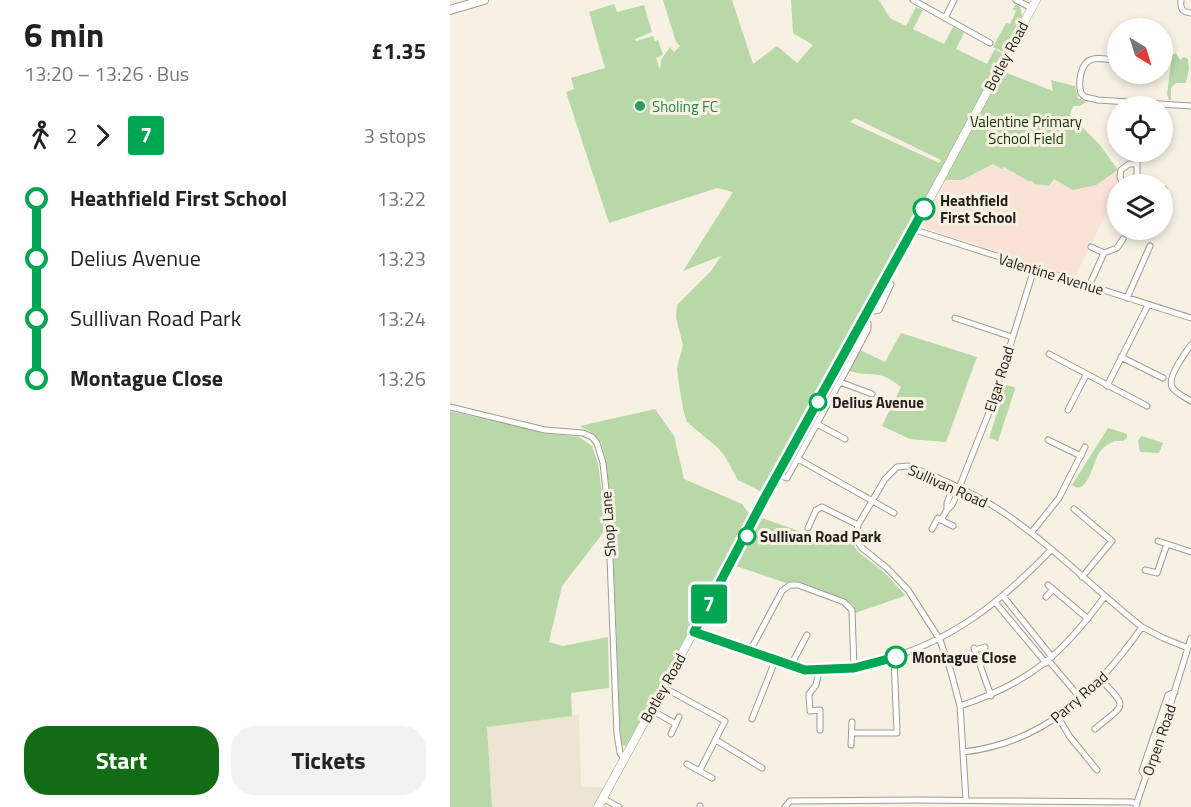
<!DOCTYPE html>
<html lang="en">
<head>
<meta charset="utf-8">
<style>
  body { margin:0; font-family:"Titillium Web",sans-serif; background:#f2f2f2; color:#222; height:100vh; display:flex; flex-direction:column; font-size:22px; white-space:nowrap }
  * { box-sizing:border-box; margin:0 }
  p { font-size:20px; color:#767676 }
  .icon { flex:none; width:33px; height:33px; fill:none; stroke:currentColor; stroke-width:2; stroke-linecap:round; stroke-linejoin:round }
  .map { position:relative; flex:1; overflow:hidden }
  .details { display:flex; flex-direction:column; background:#fff; width:450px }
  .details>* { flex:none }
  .badge { padding:0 12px; border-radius:4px; font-size:21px; line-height:39px }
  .needle { width:39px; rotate:142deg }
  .buttons { position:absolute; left:657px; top:18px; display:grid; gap:12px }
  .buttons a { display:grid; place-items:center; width:66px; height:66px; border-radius:50%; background:#fff; box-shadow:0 3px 9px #0003; font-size:30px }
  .map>.badge { position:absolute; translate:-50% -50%; box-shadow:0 0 0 3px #fff }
  .legs { display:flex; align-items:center; gap:9px; height:66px; padding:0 24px; font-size:20px }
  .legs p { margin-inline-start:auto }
  .summary { display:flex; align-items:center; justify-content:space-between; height:102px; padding:0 24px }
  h1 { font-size:33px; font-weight:700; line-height:45px }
  .cta { display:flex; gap:12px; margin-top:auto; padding:12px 24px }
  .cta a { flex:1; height:69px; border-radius:24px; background:#126c15; color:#fff; font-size:24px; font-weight:700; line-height:69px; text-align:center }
  .cta a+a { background:#f2f2f2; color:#222 }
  ul { padding:0 24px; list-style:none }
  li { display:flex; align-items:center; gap:21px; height:60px; font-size:22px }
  li i { display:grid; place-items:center; width:9px; height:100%; margin:0 8px; background:currentColor }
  li i::after { content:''; width:15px; height:15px; margin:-8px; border:4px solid; border-radius:50%; background:#fff }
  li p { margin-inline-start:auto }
  li:first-child i { background:linear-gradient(#0000 50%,currentColor 0) }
  li:last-child i { background:linear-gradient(currentColor 50%,#0000 0) }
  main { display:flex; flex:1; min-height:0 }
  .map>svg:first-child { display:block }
  .built { fill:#ede5d1 }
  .education { fill:#f9e2d6 }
  .green { fill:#b8d8a8; fill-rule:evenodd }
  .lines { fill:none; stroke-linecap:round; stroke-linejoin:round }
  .minor-casing { stroke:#a19c90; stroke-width:7 }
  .secondary-casing { stroke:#a19c90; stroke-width:9 }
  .primary-casing { stroke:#a19c90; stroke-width:10 }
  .minor { stroke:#fff; stroke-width:5 }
  .secondary { stroke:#fff; stroke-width:8 }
  .primary { stroke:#fff; stroke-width:8 }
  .line-1-casing { stroke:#fff; stroke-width:14 }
  .line-1 { stroke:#00a651; stroke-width:9 }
  .leisure-dot { fill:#2e9e5b; stroke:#f6f1e3; stroke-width:2 }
  .stop-1-dot { fill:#fff; stroke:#00a651; stroke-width:3 }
  .labels { text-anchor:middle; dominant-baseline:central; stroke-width:6; stroke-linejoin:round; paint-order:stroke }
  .street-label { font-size:15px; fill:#211f1a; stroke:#f6f1e3 }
  .leisure-label { font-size:15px; fill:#27864d; stroke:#f6f1e3; text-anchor:start }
  .park-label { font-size:15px; fill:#143300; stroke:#f6f1e3 }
  .stop-label { font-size:15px; font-weight:bold; fill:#211f1a; stroke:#f6f1e3; text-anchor:start }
</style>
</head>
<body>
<main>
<section class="details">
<div class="summary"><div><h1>6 min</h1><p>13:20 – 13:26 · Bus</p></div><b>£1.35</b></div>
<div class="legs"><svg class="icon" aria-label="walk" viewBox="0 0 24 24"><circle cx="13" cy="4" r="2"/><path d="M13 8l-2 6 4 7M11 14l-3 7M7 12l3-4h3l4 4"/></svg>2<svg class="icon" aria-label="forward" viewBox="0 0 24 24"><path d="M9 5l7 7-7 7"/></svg><b class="badge" style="background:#00a651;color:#fff">7</b><p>3 stops</p></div>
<ul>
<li><i style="color:#00a651"></i><b>Heathfield First School</b><p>13:22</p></li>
<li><i style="color:#00a651"></i><span>Delius Avenue</span><p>13:23</p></li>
<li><i style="color:#00a651"></i><span>Sullivan Road Park</span><p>13:24</p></li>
<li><i style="color:#00a651"></i><b>Montague Close</b><p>13:26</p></li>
</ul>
<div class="cta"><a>Start</a><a>Tickets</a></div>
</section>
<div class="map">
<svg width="741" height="807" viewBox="0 0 741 807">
  <rect width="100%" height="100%" fill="#f6f1e3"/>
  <!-- built -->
  <path class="built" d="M129,715L131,786L154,788L143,807H42L37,727Z"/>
  <!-- education -->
  <path class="education" d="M543,164L552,168L554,167L578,181H582L586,184L599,186L604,179L646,185L668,170L667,191L625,277L472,227L470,223L496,178L512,180Z"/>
  <!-- green -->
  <path class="green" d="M213,0H282L303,64L327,46L347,63L363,45L343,33L341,0H429L440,18L456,26L466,7L473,10L463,29L494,44L503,27L514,33L506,49L537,64L545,49L553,54L551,58L558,64L557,73L603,91L601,80L625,86L628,98L636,102L630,106H623L620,115L650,145L668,170L646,185L623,190L604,179L599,186L585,184L582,181H578L554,167L552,169L543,164L512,180H495L491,187L481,188L314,493L288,480L274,455L267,447L237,422L233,409L228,378L227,368L233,345L226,318L227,305L261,271L271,256L233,271L283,192L267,188L159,223L116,92L124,89L121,78L155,68L139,12L164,4L167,12L194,5L202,32L185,39L186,41L203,36L205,41L208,40L213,55L206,58L210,70L211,60L220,47L224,52L230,46L226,42ZM405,118L491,160L489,163L400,122Z
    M566,4L570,6L572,16L553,52L543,47L556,23L560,24L566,11L563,9Z
    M726,53L730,60L734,57L738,59L739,69L736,83H726L721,88V100H719L717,94L722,55Z
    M451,333L527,357L496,442L460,439L432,426L451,387C428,368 423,378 399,371L410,350L435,362Z
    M556,385L564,387L565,389L548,441L539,438Z
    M205,409L224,436L234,479L292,504L301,517L176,746L171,745L161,508L156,462L151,442L144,434L130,426Z
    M0,411L95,433L129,437L142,446L148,463L154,510L153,533L112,586L99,642L113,646L158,637L159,688L121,693L122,716L37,727L42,807H0Z
    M658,428L677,434V438L673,441H664C658,444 653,447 649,453C643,463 637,497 622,485Z
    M692,436L713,443L709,453L690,452L688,440Z
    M309,517L369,538L399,536L407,551L435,573L455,595L452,597L405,613L404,606L398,601L345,581L336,583L283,565Z"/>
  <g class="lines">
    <!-- minor casing -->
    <g class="minor-casing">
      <path id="minor" d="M463,0L540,43
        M566,0L582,8
        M731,0C730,9 732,12 741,13
        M495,18L504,0
        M668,61C660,60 650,57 643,59C630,62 628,83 631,93L635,97L648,100L741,106
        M687,152V180L690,184
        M673,184L670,177L671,170L679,164H687
        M712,189H714
        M462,229L741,318
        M641,247L654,253
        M639,286L654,253L667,248L673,239
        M677,298L700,246
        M420,309L424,311L429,310L441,284L436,279
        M505,318L562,337
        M741,345C735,353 717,377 722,387C725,393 735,397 741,401
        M599,354L697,406
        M671,357L713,378
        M398,367L418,329V323L414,320
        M390,382L422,394
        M657,386L698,305
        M0,407L95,430L133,433L142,437L147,443L153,463L158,508L167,734L170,753L174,758
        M618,410L636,375
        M367,424L395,439
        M598,440L631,456
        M348,459L444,513
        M328,475L337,478L398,367L390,363
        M504,485L497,503V510L502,505L510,488
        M509,488L540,410L584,269
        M624,509L662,541L632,577
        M497,510L491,520L503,526
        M358,528L366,510L372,507L408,525
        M482,529L488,518L491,520
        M581,533L609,498L635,447
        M708,541L741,552
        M695,570L707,573L717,544
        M598,585L638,619
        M553,596L602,657
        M596,597L603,589
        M545,602L596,663
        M244,632C266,640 288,647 309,655C324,660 342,668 357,670C382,673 406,668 430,661C501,642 551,602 601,550
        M524,648L541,696
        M525,650L535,647
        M300,651L332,591L340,585H348L394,602L402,610L404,668
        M599,661L631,699
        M341,665L357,635
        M369,671L366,685L359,694L360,711L370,710V730
        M213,687L275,721L250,770
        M510,706C579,683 612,655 655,596
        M201,710L226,724
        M608,717L620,737L647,770
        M302,719L325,661
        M645,729C674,704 680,709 651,680
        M402,733H447L444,657
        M221,734L229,717
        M266,740L312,768
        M401,745L402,722
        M513,752C595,743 647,691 692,627
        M237,764L262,778
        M696,777L692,771L718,695L725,692
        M152,798L169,807
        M516,800L510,706L501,672L490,640L458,590L437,568L412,548L406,539L408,525L435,479L447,467L458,466C493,479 527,494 557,515C605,548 646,591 692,627L713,638L738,648
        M686,805L715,722L741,638
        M250,806V807
        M335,807L340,801L468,800L682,802L687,804"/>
    </g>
    <!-- secondary casing -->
    <g class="secondary-casing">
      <path id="secondary" d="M148,807L498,165L586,0"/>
    </g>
    <!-- primary casing -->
    <g class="primary-casing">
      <path id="primary" d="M0,10L34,0"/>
    </g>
    <!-- minor -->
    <use href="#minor" class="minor"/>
    <!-- secondary -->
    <use href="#secondary" class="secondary"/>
    <!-- primary -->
    <use href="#primary" class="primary"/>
  </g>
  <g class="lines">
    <!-- line-1 casing -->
    <g class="line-1-casing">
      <path id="line-1" d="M446,657L404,668L355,670L244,632L315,497L474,209"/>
    </g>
    <!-- line-1 -->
    <use href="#line-1" class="line-1"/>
  </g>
  <!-- markers -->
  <circle class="leisure-dot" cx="190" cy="106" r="6"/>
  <g class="stop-1-dot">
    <circle cx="474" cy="209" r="10"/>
    <circle cx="368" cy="402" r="8"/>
    <circle cx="297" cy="536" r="8"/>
    <circle cx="446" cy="657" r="10"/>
  </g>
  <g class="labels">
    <!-- street labels -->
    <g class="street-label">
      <text transform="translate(556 56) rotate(-62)">Botley Road</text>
      <text transform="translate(601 274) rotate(17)">Valentine Avenue</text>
      <text transform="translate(549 379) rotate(-73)">Elgar Road</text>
      <text transform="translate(498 486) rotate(24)">Sullivan Road</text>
      <text transform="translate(158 524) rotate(-94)">Shop Lane</text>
      <text transform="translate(213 688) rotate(-61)">Botley Road</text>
      <text transform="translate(629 697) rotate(-41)">Parry Road</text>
      <text transform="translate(709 740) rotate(-71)">Orpen Road</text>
    </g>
    <!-- leisure labels -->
    <g class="leisure-label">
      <text x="202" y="106">Sholing FC</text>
    </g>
    <!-- park labels -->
    <g class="park-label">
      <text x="576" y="121">Valentine Primary<tspan x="576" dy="17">School Field</tspan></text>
    </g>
    <!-- stop labels -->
    <g class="stop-label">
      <text x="490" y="200">Heathfield<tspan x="490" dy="17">First School</tspan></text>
      <text x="382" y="402">Delius Avenue</text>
      <text x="310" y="536">Sullivan Road Park</text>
      <text x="462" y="657">Montague Close</text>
    </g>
  </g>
</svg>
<div class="buttons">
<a><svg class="needle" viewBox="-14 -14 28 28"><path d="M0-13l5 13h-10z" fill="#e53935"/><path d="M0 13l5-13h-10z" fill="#767676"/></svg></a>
<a><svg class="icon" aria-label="locate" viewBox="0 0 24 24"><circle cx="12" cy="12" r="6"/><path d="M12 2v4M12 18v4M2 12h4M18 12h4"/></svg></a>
<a><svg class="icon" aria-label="layers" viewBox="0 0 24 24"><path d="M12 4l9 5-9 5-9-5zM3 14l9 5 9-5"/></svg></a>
</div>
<b class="badge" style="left:259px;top:604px;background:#00a651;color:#fff">7</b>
</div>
</main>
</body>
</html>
